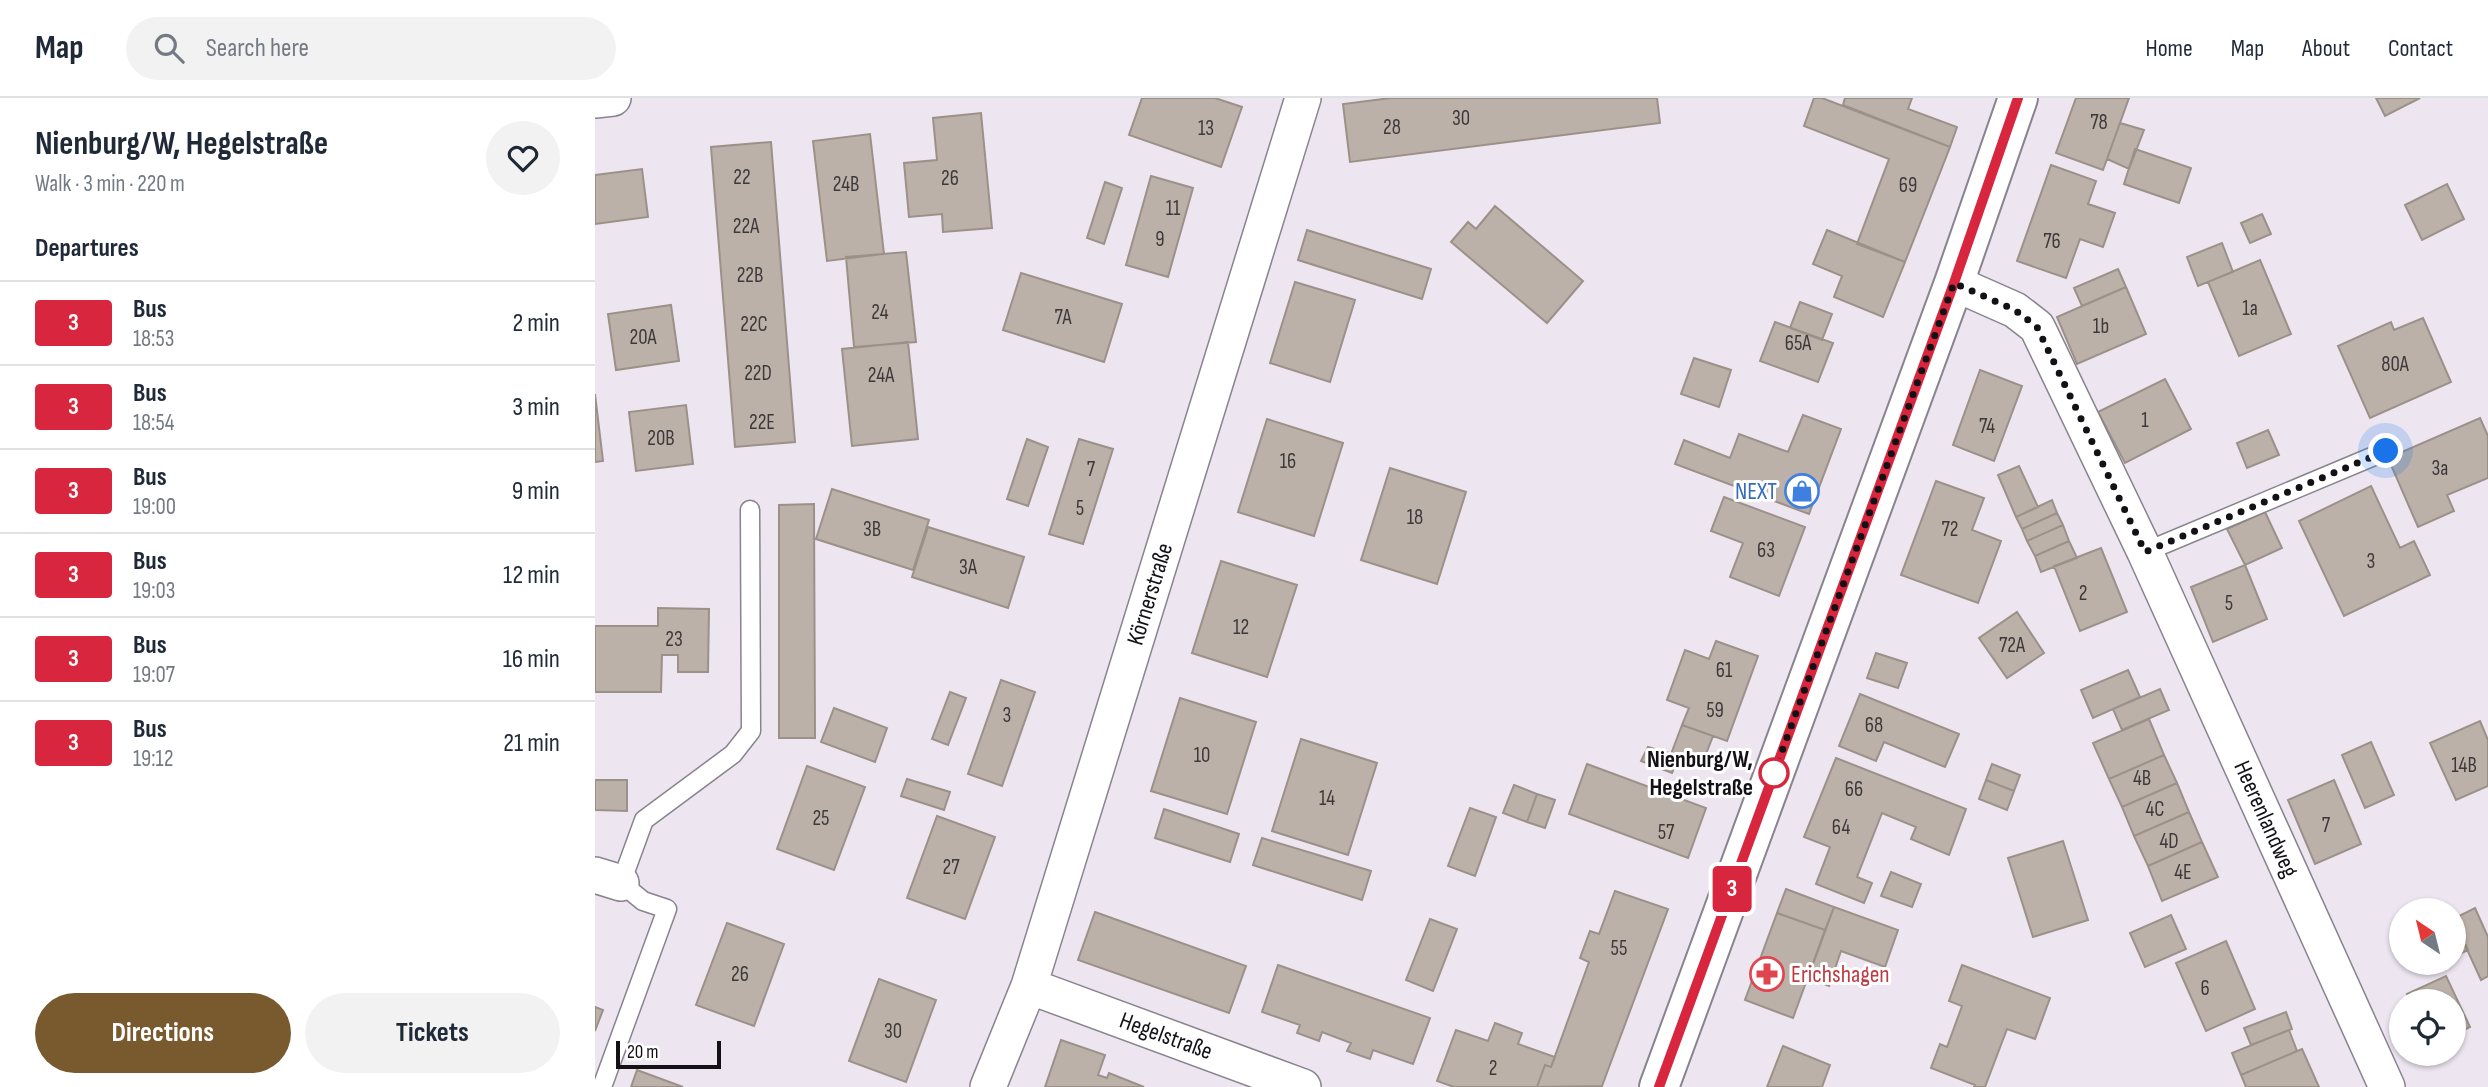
<!DOCTYPE html>
<html lang="en">
<head>
<meta charset="utf-8">
<style>
  body { margin:0; font-family:"Sofia Sans Condensed",sans-serif; background:#f2f2f3; color:#1f2937; height:100vh; display:flex; flex-direction:column; font-size:26px; white-space:nowrap }
  * { box-sizing:border-box; margin:0 }
  p { font-size:23px; color:#747a83 }
  .icon { flex:none; width:38px; height:38px; fill:none; stroke:currentColor; stroke-width:2; stroke-linecap:round; stroke-linejoin:round }
  .map { position:relative; flex:1; overflow:hidden }
  .details { display:flex; flex-direction:column; background:#fff; width:595px }
  .details>* { flex:none }
  .badge { padding:0 14px; border-radius:5px; font-size:24px; line-height:46px }
  .needle { width:46px; rotate:325deg }
  .tools { position:absolute; left:1794px; top:800px; display:grid; gap:14px }
  .tools a { display:grid; place-items:center; width:77px; height:77px; border-radius:50%; background:#fff; box-shadow:0 2px 5px #0004; font-size:35px }
  .scale { position:absolute; left:21px; bottom:18px; width:105px; box-sizing:border-box; padding-left:7px; border:4px solid #131115; border-top:0; font-size:19px; line-height:24px; white-space:nowrap; color:#131115; -webkit-text-stroke:5px #fff; paint-order:stroke }
  .you { position:absolute; width:35px; height:35px; margin:-18px; border:5px solid #fff; border-radius:50%; background:#1a73e8; box-shadow:0 0 0 10px #1a73e833 }
  .map>.badge { position:absolute; translate:-50% -50%; box-shadow:0 0 0 4px #fff }
  h2 { padding:0 35px; font-size:26px; line-height:63px }
  .round { display:grid; place-items:center; flex:none; width:74px; height:74px; border-radius:37px; background:#f2f2f3 }
  .summary { display:flex; align-items:center; justify-content:space-between; height:119px; padding:0 35px }
  h1 { font-size:33px; font-weight:700; line-height:52px }
  .button { display:flex; gap:14px; margin-top:auto; padding:14px 35px }
  .button a { flex:1; height:80px; border-radius:42px; background:#785a2e; color:#fff; font-size:28px; font-weight:700; line-height:80px; text-align:center }
  .button a+a { background:#f2f2f3; color:#1f2937 }
  ul { padding:0; list-style:none }
  li { display:flex; align-items:center; gap:21px; height:84px; padding:0 35px; border-top:2px solid #e0e1e3 }
  li div { flex:1 }
  li b { display:block; font-size:26px }
  li em { font-style:normal }
  li .badge { min-width:77px; font-weight:700; text-align:center }
  header { display:flex; align-items:center; gap:42px; box-sizing:border-box; height:98px; padding:0 35px; background:#fff; border-bottom:2px solid #e0e1e3 }
  header strong { font-size:33px }
  nav { display:flex; gap:38px; margin-inline-start:auto; font-size:24px }
  .search { width:490px; height:63px; background:#f2f2f3; display:flex; align-items:center; gap:18px; box-sizing:border-box; padding:0 24px; border-radius:38px; color:#747a83; font-size:26px }
  main { display:flex; flex:1; min-height:0 }
  .map>svg:first-child { display:block }
  .building { fill:#bcb1a8; stroke:#9b9188; stroke-width:2 }
  .lines { fill:none; stroke-linecap:round; stroke-linejoin:round }
  .service-casing { stroke:#89838d; stroke-width:21 }
  .minor-casing { stroke:#89838d; stroke-width:38 }
  .primary-casing { stroke:#89838d; stroke-width:42 }
  .service { stroke:#fff; stroke-width:18 }
  .minor { stroke:#fff; stroke-width:35 }
  .primary { stroke:#fff; stroke-width:38 }
  .line-casing { stroke:#fff; stroke-width:16 }
  .line { stroke:#d7263d; stroke-width:10 }
  .walk { stroke:#131115; stroke-width:7; stroke-dasharray:0 12.6 }
  .stop-dot { fill:#fff; stroke:#d7263d; stroke-width:3.5 }
  .labels { text-anchor:middle; dominant-baseline:central; stroke-width:6; stroke-linejoin:round; paint-order:stroke }
  .number-label { font-size:21px; fill:#3d393a }
  .shop-label { font-size:24px; fill:#366cbe; stroke:#fff; text-anchor:end }
  .street-label { font-size:24px; fill:#131115; stroke:#fff }
  .stop-label { font-size:24px; font-weight:bold; fill:#131115; stroke:#fff; text-anchor:end }
  .health-label { font-size:24px; fill:#be3a42; stroke:#fff; text-anchor:start }
</style>
</head>
<body>
<header>
<strong>Map</strong>
<div class="search"><svg class="icon" aria-label="search" viewBox="0 0 24 24"><circle cx="10" cy="10" r="6"/><path d="M15 15l6 6"/></svg>Search here</div>
<nav><a>Home</a><a>Map</a><a>About</a><a>Contact</a></nav>
</header>
<main>
<section class="details">
<div class="summary"><div><h1>Nienburg/W, Hegelstraße</h1><p>Walk · 3 min · 220 m</p></div><a class="round"><svg class="icon" aria-label="heart" viewBox="0 0 24 24"><path d="M12 20l-8-8c-3-5 5-10 8-4 3-6 11-1 8 4z"/></svg></a></div>
<h2>Departures</h2>
<ul>
<li><span class="badge" style="background:#d7263d;color:#fff">3</span><div><b>Bus</b><p>18:53</p></div><em>2 min</em></li>
<li><span class="badge" style="background:#d7263d;color:#fff">3</span><div><b>Bus</b><p>18:54</p></div><em>3 min</em></li>
<li><span class="badge" style="background:#d7263d;color:#fff">3</span><div><b>Bus</b><p>19:00</p></div><em>9 min</em></li>
<li><span class="badge" style="background:#d7263d;color:#fff">3</span><div><b>Bus</b><p>19:03</p></div><em>12 min</em></li>
<li><span class="badge" style="background:#d7263d;color:#fff">3</span><div><b>Bus</b><p>19:07</p></div><em>16 min</em></li>
<li><span class="badge" style="background:#d7263d;color:#fff">3</span><div><b>Bus</b><p>19:12</p></div><em>21 min</em></li>
</ul>
<div class="button"><a>Directions</a><a>Tickets</a></div>
</section>
<div class="map">
<svg width="1893" height="989" viewBox="0 0 1893 989">
  <rect width="100%" height="100%" fill="#ede6f1"/>
  <!-- building -->
  <path class="building" d="M547,0H620L647,9L626,69L534,37Z
    M796,0H1062L1065,25L755,64L748,6Z
    M1219,0H1227L1355,49L1310,164L1262,146L1294,61L1209,28Z
    M1250,0H1317L1313,11L1362,29L1355,49L1248,7Z
    M1481,0H1534L1508,72L1461,55Z
    M1781,0H1825L1790,18Z
    M386,15L397,130L348,134L347,116L314,119L309,65L342,62L338,20Z
    M1525,25L1549,32L1534,71L1512,61Z
    M275,36L289,156L232,163L218,43Z
    M176,44L200,344L140,349L116,49Z
    M1540,51L1596,70L1584,105L1529,86Z
    M1456,67L1501,83L1493,106L1520,115L1508,149L1485,141L1471,180L1422,163Z
    M47,71L53,119L0,126V77Z
    M556,78L598,90L573,179L531,167Z
    M510,84L527,90L509,146L492,140Z
    M1852,86L1869,121L1827,142L1810,107Z
    M900,108L988,183L952,225L856,144L873,124L881,131Z
    M1667,116L1676,136L1655,145L1646,125Z
    M712,132L836,171L827,201L703,162Z
    M1232,132L1310,164L1288,219L1239,199L1247,178L1218,166Z
    M1627,145L1638,174L1603,188L1592,159Z
    M311,154L321,244L259,249L251,159Z
    M1665,162L1696,236L1644,258L1613,184Z
    M1523,171L1531,189L1487,208L1479,190Z
    M426,175L527,206L509,264L408,232Z
    M700,184L760,202L735,284L675,265Z
    M1531,189L1551,236L1482,266L1462,219Z
    M1205,204L1237,216L1227,242L1195,230Z
    M76,207L84,263L21,272L13,216Z
    M1828,220L1856,284L1775,320L1743,248L1796,224L1799,232Z
    M1180,224L1238,245L1223,284L1165,263Z
    M313,244L323,341L257,348L247,251Z
    M1099,260L1136,272L1124,309L1086,296Z
    M1385,272L1427,288L1399,363L1358,347Z
    M1570,281L1596,331L1530,365L1503,314Z
    M0,296L8,363L0,364Z
    M91,307L98,366L41,373L34,314Z
    M1208,317L1246,331L1214,416L1080,366L1089,342L1135,360L1144,336L1193,354Z
    M1885,320L1893,338V380L1852,397L1859,413L1823,429L1793,360Z
    M672,321L748,345L719,438L643,414Z
    M1673,332L1684,357L1652,370L1642,345Z
    M432,341L453,349L433,408L412,401Z
    M484,341L518,351L488,446L454,436Z
    M1424,368L1443,409L1421,419L1403,377Z
    M795,370L871,394L842,486L766,462Z
    M1341,383L1389,400L1377,432L1406,443L1383,505L1306,477Z
    M1776,388L1805,450L1819,443L1835,477L1749,518L1704,423Z
    M237,391L334,422L318,472L221,441Z
    M1129,399L1210,429L1184,498L1135,479L1148,445L1116,433Z
    M1457,402L1462,415L1427,431L1421,419Z
    M219,406L220,640H184V407Z
    M1670,414L1687,450L1650,467L1632,431Z
    M1462,415L1468,427L1432,443L1427,431Z
    M1468,427L1474,443L1440,458L1432,443Z
    M333,429L429,459L413,510L317,479Z
    M1474,443L1482,460L1446,474L1440,458Z
    M1506,450L1532,514L1485,533L1459,468Z
    M626,463L702,487L672,579L597,555Z
    M1650,467L1672,521L1618,544L1596,489Z
    M63,510L114,511L113,574H83V557H67L66,594H0V528H63Z
    M1422,514L1449,555L1412,580L1384,540Z
    M1121,543L1163,558L1132,643L1087,627L1094,610L1072,602L1090,552L1114,561Z
    M1281,555L1312,565L1303,590L1272,580Z
    M1533,572L1545,599L1498,620L1486,592Z
    M406,582L440,594L407,688L373,676Z
    M1565,591L1574,612L1527,632L1518,611Z
    M355,594L371,600L353,647L337,641Z
    M1265,596L1364,636L1350,669L1289,644L1281,663L1244,648Z
    M585,600L661,624L632,716L556,693Z
    M239,610L292,630L280,664L226,644Z
    M1554,621L1569,657L1514,681L1498,645Z
    M1885,623L1893,642V688L1861,702L1835,645Z
    M1087,627L1118,638L1107,666L1076,656Z
    M706,641L782,665L753,757L677,733Z
    M1776,644L1799,697L1770,710L1747,657Z
    M1053,649L1084,658L1077,675L1046,663Z
    M1569,657L1582,685L1527,709L1514,681Z
    M1241,660L1371,711L1354,757L1316,741L1321,729L1287,715L1262,779L1277,785L1269,805L1221,786L1235,749L1209,739Z
    M992,666L1111,710L1093,760L974,716Z
    M1397,666L1425,677L1419,693L1391,682Z
    M212,668L270,689L239,772L182,751Z
    M312,681L355,694L349,712L306,698Z
    M0,682H32V713L0,712Z
    M1391,682L1419,693L1412,712L1384,701Z
    M1739,682L1766,746L1720,766L1693,702Z
    M1582,685L1594,714L1539,738L1527,709Z
    M919,687L942,696L932,724L908,715Z
    M942,696L960,702L950,730L932,724Z
    M875,710L901,719L880,778L853,768Z
    M569,711L644,736L635,764L560,740Z
    M1594,714L1607,744L1553,768L1539,738Z
    M342,718L400,739L370,821L312,800Z
    M667,740L776,773L767,802L658,767Z
    M1468,743L1493,822L1438,839L1413,760Z
    M1607,744L1623,779L1567,803L1553,768Z
    M1296,774L1326,786L1317,809L1286,798Z
    M1191,791L1239,809L1230,832L1182,815Z
    M1020,793L1073,811L1007,988L942,989L950,967L956,969L994,864L985,860L995,833L1004,836Z
    M1239,809L1303,832L1290,869L1246,853L1234,888L1213,880Z
    M1880,810L1893,839V878L1886,882L1858,821Z
    M500,814L651,868L634,915L483,862Z
    M1182,815L1230,832L1198,920L1150,902Z
    M1576,817L1591,851L1550,869L1535,835Z
    M835,821L862,831L838,893L811,882Z
    M1858,821L1873,852L1858,859Z
    M132,825L189,846L159,928L101,907Z
    M1631,843L1660,911L1611,933L1581,865Z
    M683,867L835,920L818,966L778,952L775,961L752,953L756,945L727,934L724,943L702,935L705,927L667,914Z
    M1367,867L1455,900L1440,941L1412,931L1390,989H1379L1380,987L1336,970L1345,946L1352,949L1367,908L1354,903Z
    M1851,878L1875,929L1858,937V903H1816L1812,896Z
    M284,881L341,902L311,984L254,963Z
    M0,909L8,912L0,933Z
    M1691,914L1697,931L1656,947L1649,930Z
    M900,925L927,935L923,946L960,959L956,969L950,967L942,989H859L842,983L861,932L893,943Z
    M1694,932L1702,953L1646,977L1637,955Z
    M466,942L510,957L503,977L512,980L514,975L549,989H450Z
    M1188,948L1235,967L1227,989H1172Z
    M1707,951L1724,989H1651L1646,977Z
    M42,972L88,989H36Z"/>
  <g class="lines">
    <!-- service casing -->
    <g class="service-casing">
      <path id="service" d="M1550,454L1791,353
        M7,989L72,811L48,803L26,785L49,722L138,656L156,633L155,412"/>
    </g>
    <!-- minor casing -->
    <g class="minor-casing">
      <path id="minor" d="M0,2L18,0
        M1359,185L1420,212L1442,229L1550,454L1792,989
        M0,777L26,785
        M434,888L708,989
        M393,989L434,888L708,0"/>
    </g>
    <!-- primary casing -->
    <g class="primary-casing">
      <path id="primary" d="M1064,989L1359,185L1423,0"/>
    </g>
    <!-- service -->
    <use href="#service" class="service"/>
    <!-- minor -->
    <use href="#minor" class="minor"/>
    <!-- primary -->
    <use href="#primary" class="primary"/>
  </g>
  <g class="lines">
    <!-- line casing -->
    <g class="line-casing">
      <path id="line" d="M1064,989L1359,185L1423,0"/>
    </g>
    <!-- line -->
    <use href="#line" class="line"/>
    <!-- walk -->
    <path class="walk" d="M1179,675L1359,185L1420,212L1442,229L1550,454L1791,353"/>
  </g>
  <!-- icons -->
  <defs>
    <g id="shop-ring" transform="scale(1.75)"><circle r="9.5" fill="#fff" stroke="#3f7fe0" stroke-width="1.5"/><path d="M-5-2.5h2.3a2.7 3.5 0 0 1 5.4 0H5L5.5 6h-11ZM-1.5-2.5h3a1.5 2.3 0 0 0-3 0Z" fill="#3f7fe0"/></g>
    <g id="pharmacy-ring" transform="scale(1.75)"><circle r="9.5" fill="#fff" stroke="#e0444e" stroke-width="1.5"/><path d="M-2-6h4v4h4v4h-4v4h-4v-4h-4v-4h4Z" fill="#e0444e"/></g>
  </defs>
  <g fill-rule="evenodd">
    <use href="#shop-ring" x="1207" y="393"/>
    <use href="#pharmacy-ring" x="1172" y="876"/>
  </g>
  <!-- markers -->
  <circle class="stop-dot" cx="1179" cy="675" r="14"/>
  <g class="labels">
    <!-- number labels -->
    <g class="number-label">
      <text x="866" y="20">30</text>
      <text x="1504" y="24">78</text>
      <text x="797" y="29">28</text>
      <text x="611" y="30">13</text>
      <text x="147" y="79">22</text>
      <text x="355" y="80">26</text>
      <text x="251" y="86">24B</text>
      <text x="1313" y="87">69</text>
      <text x="578" y="110">11</text>
      <text x="151" y="128">22A</text>
      <text x="565" y="141">9</text>
      <text x="1457" y="143">76</text>
      <text x="155" y="177">22B</text>
      <text x="1655" y="210">1a</text>
      <text x="285" y="214">24</text>
      <text x="468" y="219">7A</text>
      <text x="159" y="226">22C</text>
      <text x="1506" y="228">1b</text>
      <text x="48" y="239">20A</text>
      <text x="1203" y="245">65A</text>
      <text x="1800" y="266">80A</text>
      <text x="163" y="275">22D</text>
      <text x="286" y="277">24A</text>
      <text x="1550" y="322">1</text>
      <text x="167" y="324">22E</text>
      <text x="1392" y="328">74</text>
      <text x="66" y="340">20B</text>
      <text x="693" y="363">16</text>
      <text x="1845" y="370">3a</text>
      <text x="496" y="371">7</text>
      <text x="485" y="410">5</text>
      <text x="820" y="419">18</text>
      <text x="277" y="431">3B</text>
      <text x="1355" y="431">72</text>
      <text x="1171" y="452">63</text>
      <text x="1776" y="463">3</text>
      <text x="373" y="469">3A</text>
      <text x="1488" y="495">2</text>
      <text x="1634" y="505">5</text>
      <text x="646" y="529">12</text>
      <text x="79" y="541">23</text>
      <text x="1417" y="547">72A</text>
      <text x="1129" y="572">61</text>
      <text x="1120" y="612">59</text>
      <text x="412" y="617">3</text>
      <text x="1279" y="627">68</text>
      <text x="607" y="657">10</text>
      <text x="1869" y="667">14B</text>
      <text x="1547" y="680">4B</text>
      <text x="1259" y="691">66</text>
      <text x="732" y="700">14</text>
      <text x="1560" y="711">4C</text>
      <text x="226" y="720">25</text>
      <text x="1731" y="727">7</text>
      <text x="1246" y="729">64</text>
      <text x="1071" y="734">57</text>
      <text x="1574" y="743">4D</text>
      <text x="356" y="769">27</text>
      <text x="1588" y="774">4E</text>
      <text x="1024" y="850">55</text>
      <text x="145" y="876">26</text>
      <text x="1610" y="890">6</text>
      <text x="298" y="933">30</text>
      <text x="898" y="970">2</text>
    </g>
    <!-- shop labels -->
    <g class="shop-label">
      <text x="1182" y="393">NEXT</text>
    </g>
    <!-- street labels -->
    <g class="street-label">
      <text transform="translate(555 496) rotate(-73)">Körnerstraße</text>
      <text transform="translate(1671 721) rotate(66)">Heerenlandweg</text>
      <text transform="translate(571 938) rotate(20)">Hegelstraße</text>
    </g>
    <!-- stop labels -->
    <g class="stop-label">
      <text x="1158" y="661">Nienburg/W,<tspan x="1158" dy="28">Hegelstraße</tspan></text>
    </g>
    <!-- health labels -->
    <g class="health-label">
      <text x="1196" y="876">Erichshagen</text>
    </g>
  </g>
</svg>
<div class="tools">
<a><svg class="needle" viewBox="-14 -14 28 28"><path d="M0-13l5 13h-10z" fill="#e53935"/><path d="M0 13l5-13h-10z" fill="#747a83"/></svg></a>
<a><svg class="icon" aria-label="locate" viewBox="0 0 24 24"><circle cx="12" cy="12" r="6"/><path d="M12 2v4M12 18v4M2 12h4M18 12h4"/></svg></a>
</div>
<div class="scale">20 m</div>
<div class="you" style="left:1791px;top:353px"></div>
<b class="badge" style="left:1137px;top:791px;background:#d7263d;color:#fff">3</b>
</div>
</main>
</body>
</html>
